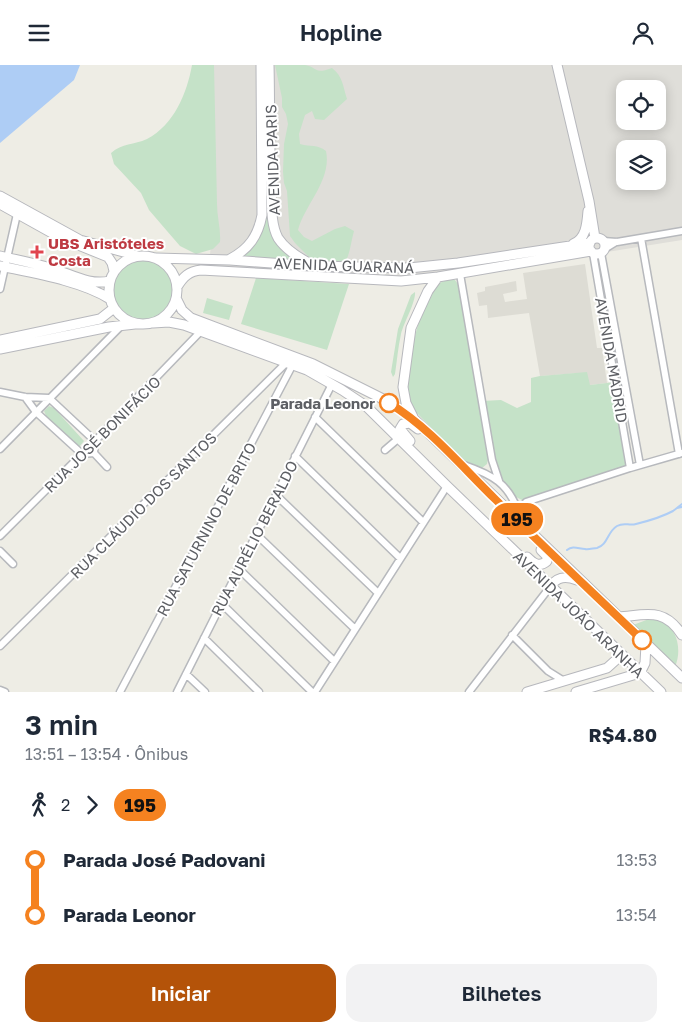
<!DOCTYPE html>
<html lang="pt">
<head>
<meta charset="utf-8">
<style>
  body { margin:0; font-family:"Golos Text",sans-serif; background:#f2f2f3; color:#1f2937; height:100vh; display:flex; flex-direction:column; font-size:19px; white-space:nowrap }
  * { box-sizing:border-box; margin:0 }
  p { font-size:16px; color:#747a83 }
  .icon { flex:none; width:28px; height:28px; fill:none; stroke:currentColor; stroke-width:2; stroke-linecap:round; stroke-linejoin:round }
  .map { position:relative; height:627px; overflow:hidden }
  .side { display:flex; flex-direction:column; background:#fff; flex:1 }
  .side>* { flex:none }
  .badge { padding:0 10px; border-radius:16px; font-size:18px; line-height:32px }
  .tools { position:absolute; left:616px; top:15px; display:grid; gap:10px }
  .tools a { display:grid; place-items:center; width:50px; height:50px; border-radius:10px; background:#fff; box-shadow:0 2px 12px #0003; font-size:25px }
  .map>.badge { position:absolute; translate:-50% -50%; box-shadow:0 0 0 2px #fff }
  .legs { display:flex; align-items:center; gap:8px; height:55px; padding:0 25px; font-size:16px }
  .legs p { margin-inline-start:auto }
  .overview { display:flex; align-items:center; justify-content:space-between; height:85px; padding:0 25px }
  h1 { font-size:28px; font-weight:600; line-height:38px }
  .action { display:flex; gap:10px; margin-top:auto; padding:10px 25px }
  .action a { flex:1; height:58px; border-radius:15px; background:#b45309; color:#fff; font-size:20px; font-weight:600; line-height:58px; text-align:center }
  .action a+a { background:#f2f2f3; color:#1f2937 }
  ul { padding:0 25px; list-style:none }
  li { display:flex; align-items:center; gap:18px; height:55px; font-size:19px }
  li i { display:grid; place-items:center; width:8px; height:100%; margin:0 6px; background:currentColor }
  li i::after { content:''; width:12px; height:12px; margin:-6px; border:4px solid; border-radius:50%; background:#fff }
  li p { margin-inline-start:auto }
  li:first-child i { background:linear-gradient(#0000 50%,currentColor 0) }
  li:last-child i { background:linear-gradient(currentColor 50%,#0000 0) }
  header { display:flex; justify-content:space-between; align-items:center; height:65px; padding:0 25px; background:#fff; font-size:22px; font-weight:600 }
  .map>svg:first-child { display:block }
  .industrial { fill:#dfded9; fill-rule:evenodd }
  .education { fill:#dddcd4 }
  .green { fill:#c5e2c8 }
  .water { fill:#aecdf5 }
  .lines { fill:none; stroke-linecap:round; stroke-linejoin:round }
  .stream { stroke:#aecdf5; stroke-width:2 }
  .street-casing { stroke:#b7b9bd; stroke-width:9 }
  .secondary-casing { stroke:#b7b8bd; stroke-width:11 }
  .street { stroke:#fff; stroke-width:6 }
  .secondary { stroke:#fff; stroke-width:9 }
  .line-1-casing { stroke:#fff; stroke-width:11 }
  .line-1 { stroke:#f58220; stroke-width:8 }
  .health-dot { fill:#e0444e; stroke:#fff; stroke-width:2 }
  .stop-1-dot { fill:#fff; stroke:#f58220; stroke-width:2.5 }
  .labels { text-anchor:middle; dominant-baseline:central; stroke-width:4; stroke-linejoin:round; paint-order:stroke }
  .street-label { font-size:15px; fill:#5d5f64; stroke:#fff }
  .health-label { font-size:15px; font-weight:bold; fill:#be3a42; stroke:#fff; text-anchor:start }
  .stop-label { font-size:15px; font-weight:bold; fill:#5d5f64; stroke:#fff; text-anchor:end }
</style>
</head>
<body>
<header><svg class="icon" aria-label="menu" viewBox="0 0 24 24"><path d="M4 6h16M4 12h16M4 18h16"/></svg>Hopline<svg class="icon" aria-label="person" viewBox="0 0 24 24"><circle cx="12" cy="8" r="4"/><path d="M4 21q1-7 8-7t8 7"/></svg></header>
<div class="map">
<svg width="682" height="627" viewBox="0 0 682 627">
  <rect width="100%" height="100%" fill="#eeede5"/>
  <!-- industrial -->
  <path class="industrial" d="M201,0H682V175L438,214L209,201L216,123ZM625,24H658V56H625ZM625,84H658V116H625Z"/>
  <!-- education -->
  <path class="education" d="M585,199L597,283H602L607,318L590,320L579,308L540,311L529,248L488,253L487,240L479,241L477,228L485,226V222L516,216L517,226L503,229L505,237L527,234L523,208Z"/>
  <!-- green -->
  <path class="green" d="M192,0H214L217,139C217,152 221,164 220,177L213,184L196,189L180,181L167,166L149,145L141,128L114,99L111,88C122,78 134,80 147,74C174,60 187,28 192,0Z
    M275,0C285,0 295,0 305,0C318,2 313,10 332,3C343,11 343,22 347,34L324,55L315,54L312,46L305,50L299,69L300,79C311,82 317,79 326,86C332,115 305,139 298,165L304,172L312,176L335,164L345,161L354,166C349,184 351,196 335,206L326,203L311,194L295,178L290,171L287,126L284,118L283,107L284,79L288,59L286,49L282,42V33Z
    M265,117H268L272,164L302,197L239,193C269,173 263,149 265,117Z
    M112 225a30 30 0 1 1 60 0a30 30 0 1 1-60 0Z
    M256,213L349,219L327,285L241,259Z
    M447,215H455L460,222L488,394L487,399L482,403H478L464,397L415,346C412,341 410,337 409,332C404,306 419,244 434,223C438,218 442,217 447,215Z
    M415,227C416,237 404,257 401,269C398,282 397,296 395,309L393,312L391,307L398,264L411,230Z
    M207,233L233,241L229,255L203,248Z
    M587,307L590,320L615,317L630,403L526,437L512,430L499,416L482,336L501,335L517,343L531,337V313L540,311Z
    M49,341L54,343L84,376L79,382L47,353L44,346Z
    M649,554C653,554 658,554 661,556C678,563 682,586 675,602L633,560Z"/>
  <!-- water -->
  <path class="water" d="M0,0H80L74,15L0,78Z"/>
  <g class="lines">
    <!-- stream -->
    <path class="stream" d="M677,443L682,442
      M567,485C573,480 579,484 585,484C588,485 594,483 597,483C608,480 607,467 617,461C624,457 629,461 636,459C648,456 662,452 673,446C676,444 679,441 682,439"/>
    <!-- street casing -->
    <g class="street-casing">
      <path id="street" d="M641,173L679,389
        M603,176L617,177L682,166
        M603,185L616,177
        M593,188L630,403
        M601,188L640,400
        M460,209L492,395L499,416
        M0,224L17,149
        M0,327L25,332L49,333L95,376L94,388
        M25,332L36,347L82,389L94,388L107,402
        M315,352L423,457
        M0,384L121,261
        M385,385L399,373
        M295,391L400,493
        M464,400C493,410 508,418 519,448
        M276,430L378,528
        M519,457V448L526,437L630,403L682,388
        M256,469L355,564
        M0,471L95,376L202,265
        M0,486L13,499
        M239,504L334,596
        M221,538L312,627
        M512,570L548,606L564,616
        M204,573L259,627
        M0,581L286,298
        M186,609L205,627
        M0,625L5,627
        M120,627L292,301
        M177,627L332,319
        M315,627L447,421
        M469,627L550,522"/>
    </g>
    <!-- secondary casing -->
    <g class="secondary-casing">
      <path id="secondary" d="M269,0C270,40 269,80 271,120C272,137 270,158 278,173C286,185 299,193 311,199
        M557,0L589,136L595,173
        M0,131L80,175L138,191
        M0,139L61,173L108,192L112,198L114,206
        M589 181a8 8 0 1 1 16 0a8 8 0 1 1-16 0Z
        M573,179C586,174 587,159 588,146
        M0,191C17,195 33,198 50,203C70,208 88,221 110,216
        M109 225a34 34 0 1 1 68 0a34 34 0 1 1-68 0Z
        M156,193L230,195L313,201L409,203L458,198L590,178
        M230,194C249,184 258,171 262,150L261,0
        M0,201C33,208 82,216 110,234
        M177,222C183,212 189,206 201,205L401,216L438,212L591,186
        M176,233L182,245L191,253L313,299L385,335L414,354L682,613
        M153,258L169,257L184,260L307,305L342,325L366,341L447,421L661,627
        M0,275L100,254L114,243
        M0,284L109,262L135,259
        M413,352L406,338L403,322L411,263L428,226L438,212
        M410,376L400,364L403,359L410,358L418,364
        M527,492C533,498 539,503 547,496V491L541,485
        M550,522C557,511 566,511 577,515
        M619,552C646,550 664,542 682,570
        M527,627L607,603L617,594L618,586
        M576,627L640,608L645,598L646,579"/>
    </g>
    <!-- street -->
    <use href="#street" class="street"/>
    <!-- secondary -->
    <use href="#secondary" class="secondary"/>
  </g>
  <g class="lines">
    <!-- line-1 casing -->
    <g class="line-1-casing">
      <path id="line-1" d="M389,338C430,363 461,401 496,435C544,482 593,528 642,575"/>
    </g>
    <!-- line-1 -->
    <use href="#line-1" class="line-1"/>
  </g>
  <!-- markers -->
  <path class="health-dot" d="M34.5 179.5h5v5h5v5h-5v5h-5v-5h-5v-5h5z"/>
  <g class="stop-1-dot">
    <circle cx="389" cy="338" r="9"/>
    <circle cx="642" cy="575" r="9"/>
  </g>
  <g class="labels">
    <!-- street labels -->
    <g class="street-label">
      <text transform="translate(272 95) rotate(-92)">AVENIDA PARIS</text>
      <text transform="translate(344 200) rotate(2)">AVENIDA GUARANÁ</text>
      <text transform="translate(612 295) rotate(80)">AVENIDA MADRID</text>
      <text transform="translate(102 369) rotate(-45)">RUA JOSÉ BONIFÁCIO</text>
      <text transform="translate(143 440) rotate(-45)">RUA CLÁUDIO DOS SANTOS</text>
      <text transform="translate(206 464) rotate(-62)">RUA SATURNINO DE BRITO</text>
      <text transform="translate(254 473) rotate(-63)">RUA AURÉLIO BERALDO</text>
      <text transform="translate(579 549) rotate(44)">AVENIDA JOÃO ARANHA</text>
    </g>
    <!-- health labels -->
    <g class="health-label">
      <text x="48" y="178">UBS Aristóteles<tspan x="48" dy="17">Costa</tspan></text>
    </g>
    <!-- stop labels -->
    <g class="stop-label">
      <text x="375" y="338">Parada Leonor</text>
    </g>
  </g>
</svg>
<div class="tools">
<a><svg class="icon" aria-label="locate" viewBox="0 0 24 24"><circle cx="12" cy="12" r="6"/><path d="M12 2v4M12 18v4M2 12h4M18 12h4"/></svg></a>
<a><svg class="icon" aria-label="layers" viewBox="0 0 24 24"><path d="M12 4l9 5-9 5-9-5zM3 14l9 5 9-5"/></svg></a>
</div>
<b class="badge" style="left:517px;top:454px;background:#f58220;color:#111">195</b>
</div>
<section class="side">
<div class="overview"><div><h1>3 min</h1><p>13:51 – 13:54 · Ônibus</p></div><b>R$4.80</b></div>
<div class="legs"><svg class="icon" aria-label="walk" viewBox="0 0 24 24"><circle cx="13" cy="4" r="2"/><path d="M13 8l-2 6 4 7M11 14l-3 7M7 12l3-4h3l4 4"/></svg>2<svg class="icon" aria-label="forward" viewBox="0 0 24 24"><path d="M9 5l7 7-7 7"/></svg><b class="badge" style="background:#f58220;color:#111">195</b></div>
<ul>
<li><i style="color:#f58220"></i><b>Parada José Padovani</b><p>13:53</p></li>
<li><i style="color:#f58220"></i><b>Parada Leonor</b><p>13:54</p></li>
</ul>
<div class="action"><a>Iniciar</a><a>Bilhetes</a></div>
</section>
</body>
</html>
